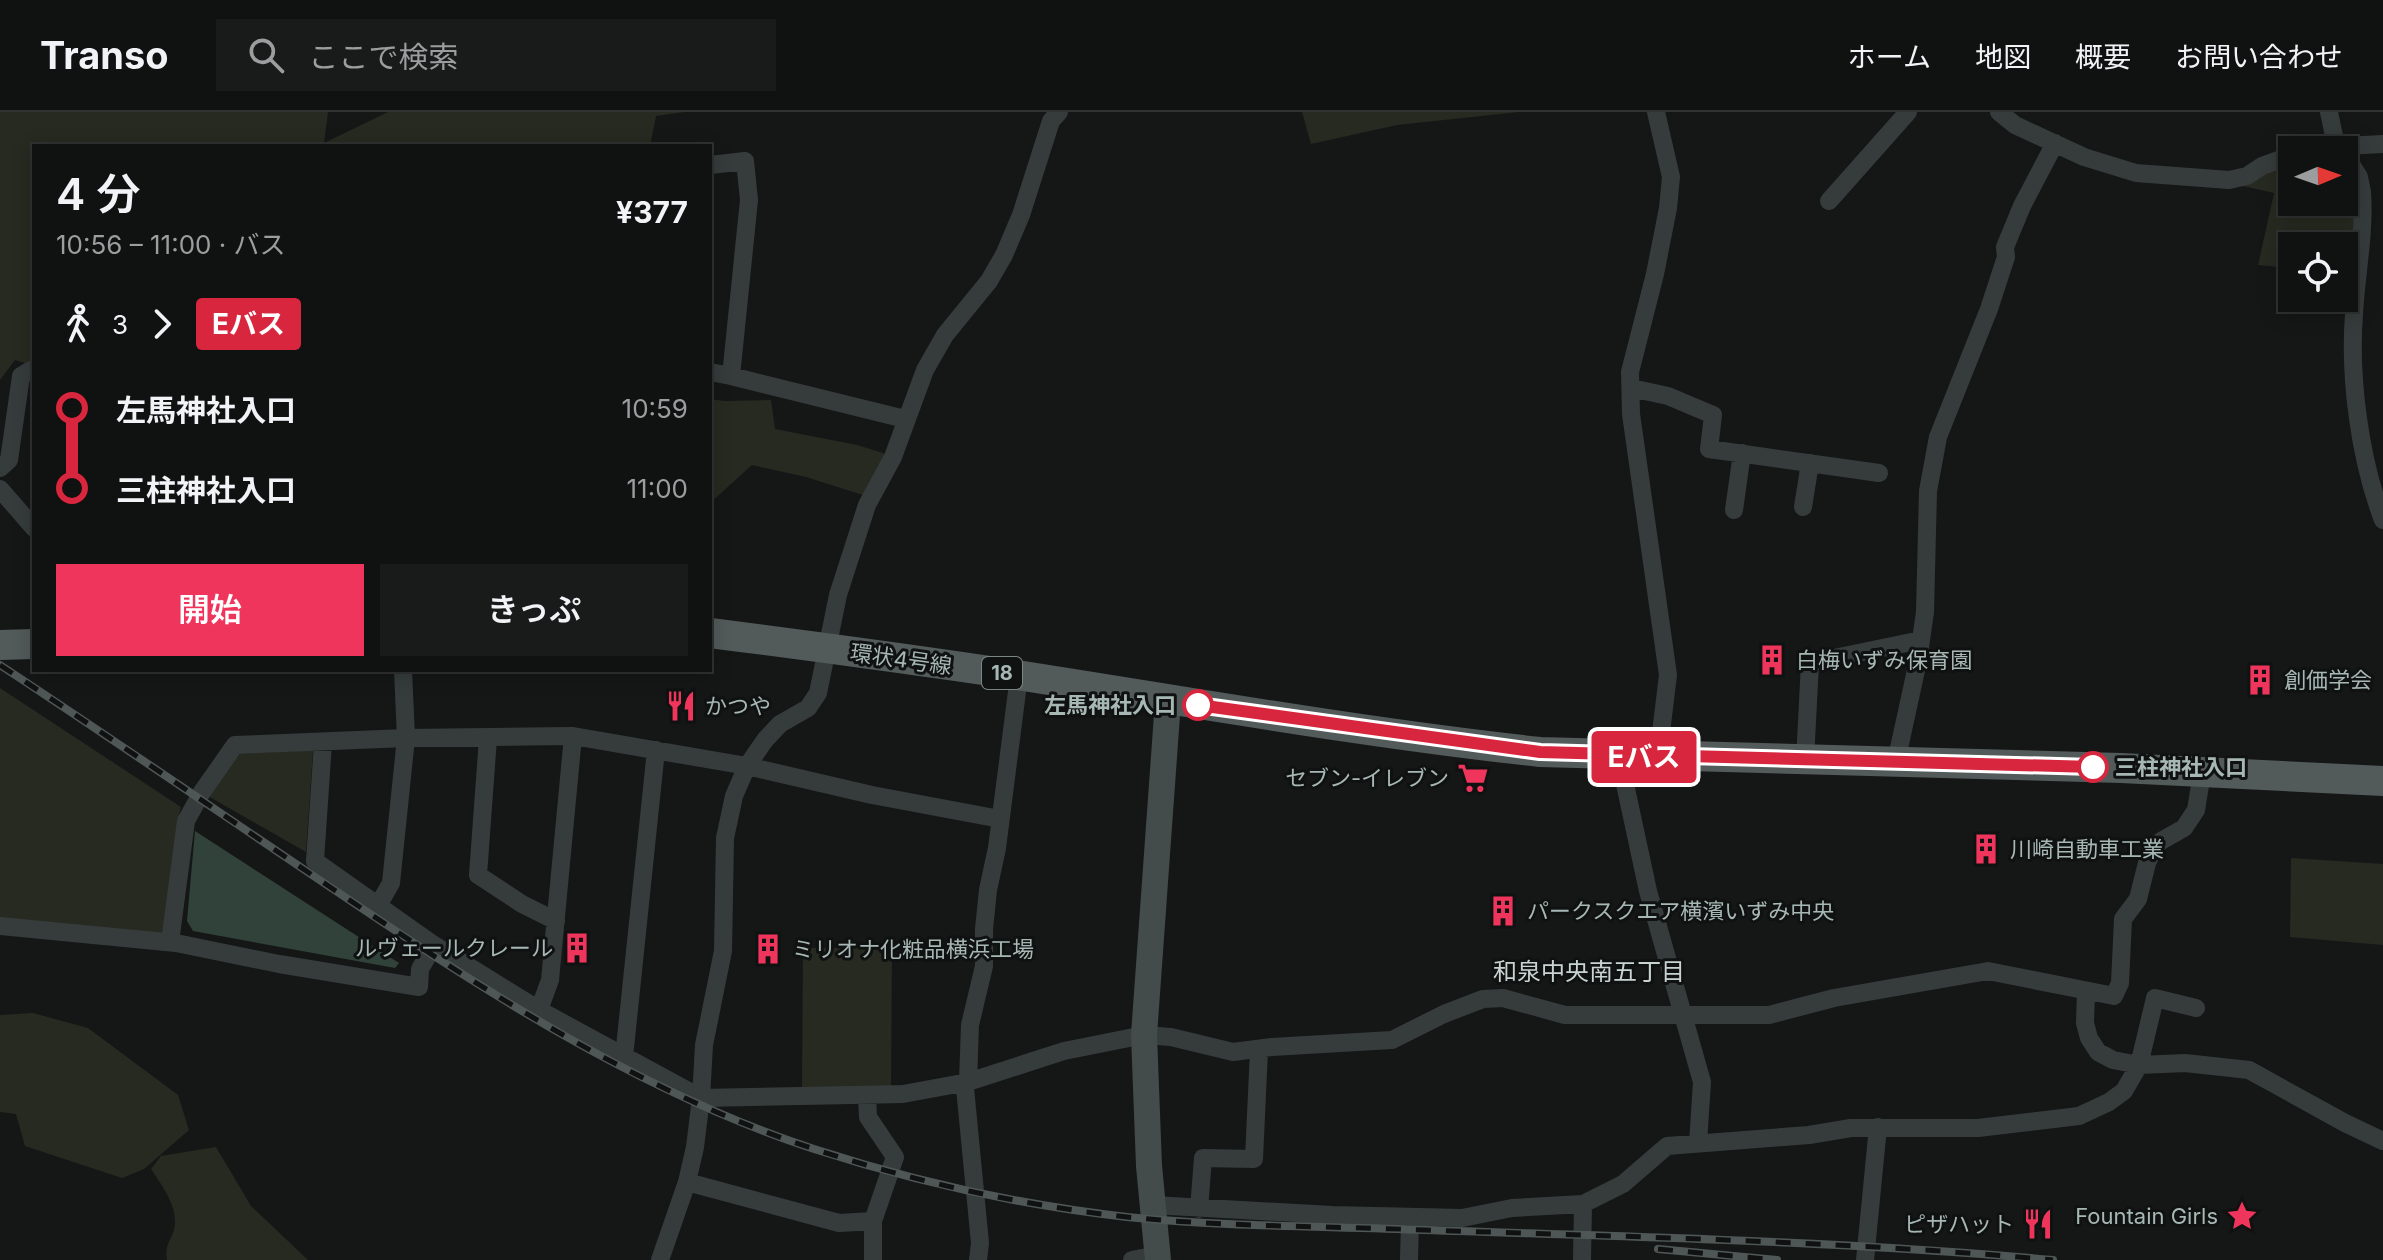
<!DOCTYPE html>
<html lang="ja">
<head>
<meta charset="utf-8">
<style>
  body { margin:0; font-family:Inter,"Noto Sans JP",sans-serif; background:#191a1a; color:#f1f3f6; height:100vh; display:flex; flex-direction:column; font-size:30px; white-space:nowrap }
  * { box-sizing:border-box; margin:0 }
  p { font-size:26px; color:#9c9d9f }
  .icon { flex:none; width:44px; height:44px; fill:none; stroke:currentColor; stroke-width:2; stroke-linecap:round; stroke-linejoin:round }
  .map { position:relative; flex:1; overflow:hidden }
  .panel { position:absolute; left:32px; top:32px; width:680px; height:528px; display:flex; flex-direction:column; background:#101111; border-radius:0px; box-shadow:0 4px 20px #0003,0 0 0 2px #303131 }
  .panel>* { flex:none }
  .badge { padding:0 16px; border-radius:6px; font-size:28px; line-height:52px }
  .needle { width:52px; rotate:88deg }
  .fabs { position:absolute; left:2278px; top:24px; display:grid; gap:16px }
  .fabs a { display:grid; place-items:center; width:80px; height:80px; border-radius:0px; background:#101111; box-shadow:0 4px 20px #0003,0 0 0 2px #303131; font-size:40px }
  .map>.badge { position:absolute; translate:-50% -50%; box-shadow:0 0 0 4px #fff }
  .legs { display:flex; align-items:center; gap:12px; height:88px; padding:0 24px; font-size:26px }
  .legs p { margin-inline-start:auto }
  .summary { display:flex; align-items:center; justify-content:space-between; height:136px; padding:0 24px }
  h1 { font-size:44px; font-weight:600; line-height:60px }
  .cta { display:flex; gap:16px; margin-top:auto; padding:16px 24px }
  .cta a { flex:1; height:92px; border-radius:0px; background:#f0355d; color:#fff; font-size:32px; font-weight:600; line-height:92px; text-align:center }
  .cta a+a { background:#191a1a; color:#f1f3f6 }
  ul { padding:0 24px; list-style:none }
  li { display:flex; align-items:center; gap:28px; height:80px; font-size:30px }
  li i { display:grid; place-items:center; width:12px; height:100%; margin:0 10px; background:currentColor }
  li i::after { content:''; width:20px; height:20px; margin:-10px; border:6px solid; border-radius:50%; background:#101111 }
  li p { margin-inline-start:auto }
  li:first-child i { background:linear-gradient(#0000 50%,currentColor 0) }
  li:last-child i { background:linear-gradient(currentColor 50%,#0000 0) }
  header { display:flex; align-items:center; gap:48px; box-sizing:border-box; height:112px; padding:0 40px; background:#101111; border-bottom:2px solid #303131 }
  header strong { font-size:38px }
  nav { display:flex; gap:44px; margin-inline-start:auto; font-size:28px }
  .search { width:560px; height:72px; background:#191a1a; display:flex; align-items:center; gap:20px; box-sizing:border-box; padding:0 28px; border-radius:0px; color:#9c9d9f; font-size:30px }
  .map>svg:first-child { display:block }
  .green { fill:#272a21 }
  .water { fill:#31423a }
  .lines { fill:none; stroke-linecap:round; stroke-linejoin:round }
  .street { stroke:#363c3c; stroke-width:18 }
  .secondary { stroke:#444c4b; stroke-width:26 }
  .primary { stroke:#525b5a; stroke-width:30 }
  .rail-casing { stroke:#4f5756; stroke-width:8 }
  .rail { stroke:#101212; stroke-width:5; stroke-dasharray:15; stroke-linecap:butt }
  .line-1-casing { stroke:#fff; stroke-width:18 }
  .line-1 { stroke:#d7263d; stroke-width:12 }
  .stop-1-dot { fill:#fff; stroke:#d7263d; stroke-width:4 }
  .labels { text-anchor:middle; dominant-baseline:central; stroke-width:6; stroke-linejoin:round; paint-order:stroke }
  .shield { fill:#101212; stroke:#7a8683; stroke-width:2 }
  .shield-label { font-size:20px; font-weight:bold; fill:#a7b7b4 }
  .street-label { font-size:22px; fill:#a7b7b4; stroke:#101212 }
  .poi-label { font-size:22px; fill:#a7b7b4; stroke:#101212; text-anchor:start }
  .stop-label { font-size:22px; font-weight:bold; fill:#a7b7b4; stroke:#101212; text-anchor:end }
  .neighbourhood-label { font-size:24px; fill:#c8d3d2; stroke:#101212 }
</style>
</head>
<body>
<header>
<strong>Transo</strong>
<div class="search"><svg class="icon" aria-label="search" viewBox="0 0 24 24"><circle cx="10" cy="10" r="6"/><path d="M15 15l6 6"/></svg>ここで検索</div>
<nav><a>ホーム</a><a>地図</a><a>概要</a><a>お問い合わせ</a></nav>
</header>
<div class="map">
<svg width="2383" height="1148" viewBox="0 0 2383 1148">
  <rect width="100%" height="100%" fill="#151717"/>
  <!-- green -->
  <path class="green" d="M0,0H328L324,31L388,0H684L656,4L650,34H34V254L15,248L0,268Z
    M1302,0H1519L1397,13L1311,32Z
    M2292,45V90H2344V54L2353,71L2356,92L2347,170L2344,169V134H2292V156L2258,153L2274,81L2234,72Z
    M710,287L724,289L771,288L775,317L857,333L886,342L863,383L806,365L752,353L710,391Z
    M0,576L181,695L178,707L165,823L0,808Z
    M313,638L306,740L208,684L240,642Z
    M2291,746L2383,752V833L2290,825Z
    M803,836H892L891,976L802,975Z
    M33,901L88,916L178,983L189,1018L144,1057L122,1066L25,1034L16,1002L0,1000V903Z
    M216,1035L251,1094L308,1148H167C163,1132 175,1125 175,1111C176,1092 161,1072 151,1057L161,1044Z"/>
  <!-- water -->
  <path class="water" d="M195,719L399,851L395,856L193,819L187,809Z"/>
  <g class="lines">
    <!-- street -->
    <path class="street" d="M1656,0L1671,65L1668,96L1655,162L1630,260L1631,302L1668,563L1658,645
      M1999,0L2015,13L2084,45L2136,61L2229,68L2247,64L2262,54L2292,43
      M2329,0L2334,24L2342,38
      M2313,38L2326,35L2383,32
      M2344,41L2359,65L2362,80C2365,121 2356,162 2354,202C2349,266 2360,348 2383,408
      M710,53L745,49L749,88L731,264L905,307
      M1829,89L1908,0
      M710,260L731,264
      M1631,276L1668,284L1713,303L1709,337L1879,361
      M0,356L9,348L21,264L31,258L34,259
      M0,377L34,416
      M1803,395L1810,351
      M1734,398L1742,341
      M488,626L478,763L522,792L556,809
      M323,631L315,749L434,833L539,898L701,986L903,982L968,970L1064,939L1144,923L1171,925L1233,940L1272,935L1392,928L1444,902L1483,887L1503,886L1565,903H1769L1834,886L1988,859L2114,884L2120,871L2123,807L2138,787L2147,751L2154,736L2161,729L2184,716L2196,698L2202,661
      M1619,644L1648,779L1702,970L1698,1031
      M1805,648L1810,551L1921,528
      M1896,650L1918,549L1925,500L1928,379L1938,325L1989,197L2006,145L2005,135L2022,94L2055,31
      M379,792L391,771L406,626L403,558
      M0,814L176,831L279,852L419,875L420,857L434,833
      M170,830L186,709L202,680L235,633L406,626L573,624L747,654L872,683L1000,707
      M2086,879L2085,911L2089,926L2098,940L2113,948L2139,953L2185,951L2249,958L2345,1011L2383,1029
      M539,898L550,868L573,624
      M624,945L656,638
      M867,984L868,1005L895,1045L873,1109
      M687,1070L839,1111L873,1109V1148
      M1153,1093L1332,1103L1462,1106L1512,1096L1583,1092L1623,1072L1667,1034L1809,1023L1851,1016H1978L2079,1004L2109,990L2124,979L2139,953L2155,886L2196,896
      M1199,1097L1203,1046L1254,1047L1259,938
      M660,1148L687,1070L695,1035L701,986L704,933L723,839L725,726L734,684L747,654L765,628L780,612L808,596L818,581L838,483L867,393L893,345L925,258L945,223L989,169L1004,143L1021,103L1051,9L1059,0
      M978,1148L980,1131L965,976L968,970L970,913L984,854V817L988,778L997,736L1019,564
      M1132,1148L1157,1143
      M1409,1148L1410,1107
      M1582,1148L1583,1092
      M1865,1148L1878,1015"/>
    <!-- secondary -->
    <path class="secondary" d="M1158,1148L1149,1054L1144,923L1168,589"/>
    <!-- primary -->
    <path class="primary" d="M710,521C812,534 915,548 1017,563C1191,590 1364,621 1540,640L2121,656L2383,669
      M0,533L34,532"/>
    <!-- rail casing -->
    <g class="rail-casing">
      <path id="rail" d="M0,553C111,626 220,701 330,775C483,878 637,979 814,1037C916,1070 1020,1093 1127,1105C1225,1115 1325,1114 1425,1118C1635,1125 1844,1129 2053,1148
        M1658,1137L1777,1148"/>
    </g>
    <!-- rail -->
    <use href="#rail" class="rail"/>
  </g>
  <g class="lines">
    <!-- line-1 casing -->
    <g class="line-1-casing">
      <path id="line-1" d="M1198,593L1540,640L2093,655"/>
    </g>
    <!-- line-1 -->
    <use href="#line-1" class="line-1"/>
  </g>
  <!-- icons -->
  <defs>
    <g id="building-bare" transform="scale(2.4)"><path d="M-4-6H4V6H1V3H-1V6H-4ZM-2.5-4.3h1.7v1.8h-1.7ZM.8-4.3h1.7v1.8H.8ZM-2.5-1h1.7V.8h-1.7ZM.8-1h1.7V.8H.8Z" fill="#f0355d" stroke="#101212" stroke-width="2.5" paint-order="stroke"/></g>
    <g id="restaurant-bare" transform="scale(2.4)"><path d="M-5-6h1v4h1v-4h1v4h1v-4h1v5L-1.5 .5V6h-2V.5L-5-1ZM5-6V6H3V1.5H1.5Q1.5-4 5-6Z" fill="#f0355d" stroke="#101212" stroke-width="2.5" paint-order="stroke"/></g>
    <g id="supermarket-bare" transform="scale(2.4)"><path d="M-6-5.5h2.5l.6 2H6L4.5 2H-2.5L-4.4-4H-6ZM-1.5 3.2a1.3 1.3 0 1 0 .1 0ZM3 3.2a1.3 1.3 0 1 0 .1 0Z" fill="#f0355d" stroke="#101212" stroke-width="2.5" paint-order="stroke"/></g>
    <g id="sight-bare" transform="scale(2.4)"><path d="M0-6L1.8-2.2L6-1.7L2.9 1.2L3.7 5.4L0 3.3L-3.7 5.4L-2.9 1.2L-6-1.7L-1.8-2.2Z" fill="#f0355d" stroke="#101212" stroke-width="2.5" paint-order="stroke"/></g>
  </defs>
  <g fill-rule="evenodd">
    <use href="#building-bare" x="1772" y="548"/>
    <use href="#building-bare" x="2260" y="568"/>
    <use href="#restaurant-bare" x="681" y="594"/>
    <use href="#supermarket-bare" x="1473" y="666"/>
    <use href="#building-bare" x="1986" y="737"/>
    <use href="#building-bare" x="1503" y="799"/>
    <use href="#building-bare" x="577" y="836"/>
    <use href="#building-bare" x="768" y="837"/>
    <use href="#sight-bare" x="2242" y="1104"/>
    <use href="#restaurant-bare" x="2038" y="1112"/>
  </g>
  <!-- markers -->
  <g class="stop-1-dot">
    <circle cx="1198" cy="593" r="14"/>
    <circle cx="2093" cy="655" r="14"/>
  </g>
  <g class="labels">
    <!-- shield labels -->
    <rect class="shield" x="982" y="545" width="40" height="32" rx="6"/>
    <g class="shield-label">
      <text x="1002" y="561">18</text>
    </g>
    <!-- street labels -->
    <g class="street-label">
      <text transform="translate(901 547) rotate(8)">環状4号線</text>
    </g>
    <!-- poi labels -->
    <g class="poi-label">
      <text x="1796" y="548">白梅いずみ保育園</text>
      <text x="2284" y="568">創価学会</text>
      <text x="705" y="594">かつや</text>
      <text x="1449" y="666" text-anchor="end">セブン-イレブン</text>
      <text x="2010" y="737">川崎自動車工業</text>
      <text x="1527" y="799">パークスクエア横濱いずみ中央</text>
      <text x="553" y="836" text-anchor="end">ルヴェールクレール</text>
      <text x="792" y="837">ミリオナ化粧品横浜工場</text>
      <text x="2218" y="1104" text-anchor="end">Fountain Girls</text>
      <text x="2014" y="1112" text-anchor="end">ピザハット</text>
    </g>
    <!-- stop labels -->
    <g class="stop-label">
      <text x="1176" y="593">左馬神社入口</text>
      <text x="2115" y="655" text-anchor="start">三柱神社入口</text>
    </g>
    <!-- neighbourhood labels -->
    <g class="neighbourhood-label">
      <text x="1589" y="859">和泉中央南五丁目</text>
    </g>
  </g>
</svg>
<div class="fabs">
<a><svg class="needle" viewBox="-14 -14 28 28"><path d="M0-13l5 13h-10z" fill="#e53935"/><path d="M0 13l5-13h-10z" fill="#9c9d9f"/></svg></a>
<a><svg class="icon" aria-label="locate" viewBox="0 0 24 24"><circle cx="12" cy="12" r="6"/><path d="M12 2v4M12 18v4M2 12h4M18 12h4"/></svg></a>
</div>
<b class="badge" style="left:1644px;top:645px;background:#d7263d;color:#fff">Eバス</b>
<section class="panel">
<div class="summary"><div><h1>4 分</h1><p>10:56 – 11:00 · バス</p></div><b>¥377</b></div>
<div class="legs"><svg class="icon" aria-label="walk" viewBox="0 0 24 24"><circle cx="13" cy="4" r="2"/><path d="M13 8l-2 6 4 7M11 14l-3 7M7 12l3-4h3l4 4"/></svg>3<svg class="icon" aria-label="forward" viewBox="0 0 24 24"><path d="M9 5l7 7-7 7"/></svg><b class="badge" style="background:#d7263d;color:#fff">Eバス</b></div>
<ul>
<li><i style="color:#d7263d"></i><b>左馬神社入口</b><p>10:59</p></li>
<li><i style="color:#d7263d"></i><b>三柱神社入口</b><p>11:00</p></li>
</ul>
<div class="cta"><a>開始</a><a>きっぷ</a></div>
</section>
</div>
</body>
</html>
